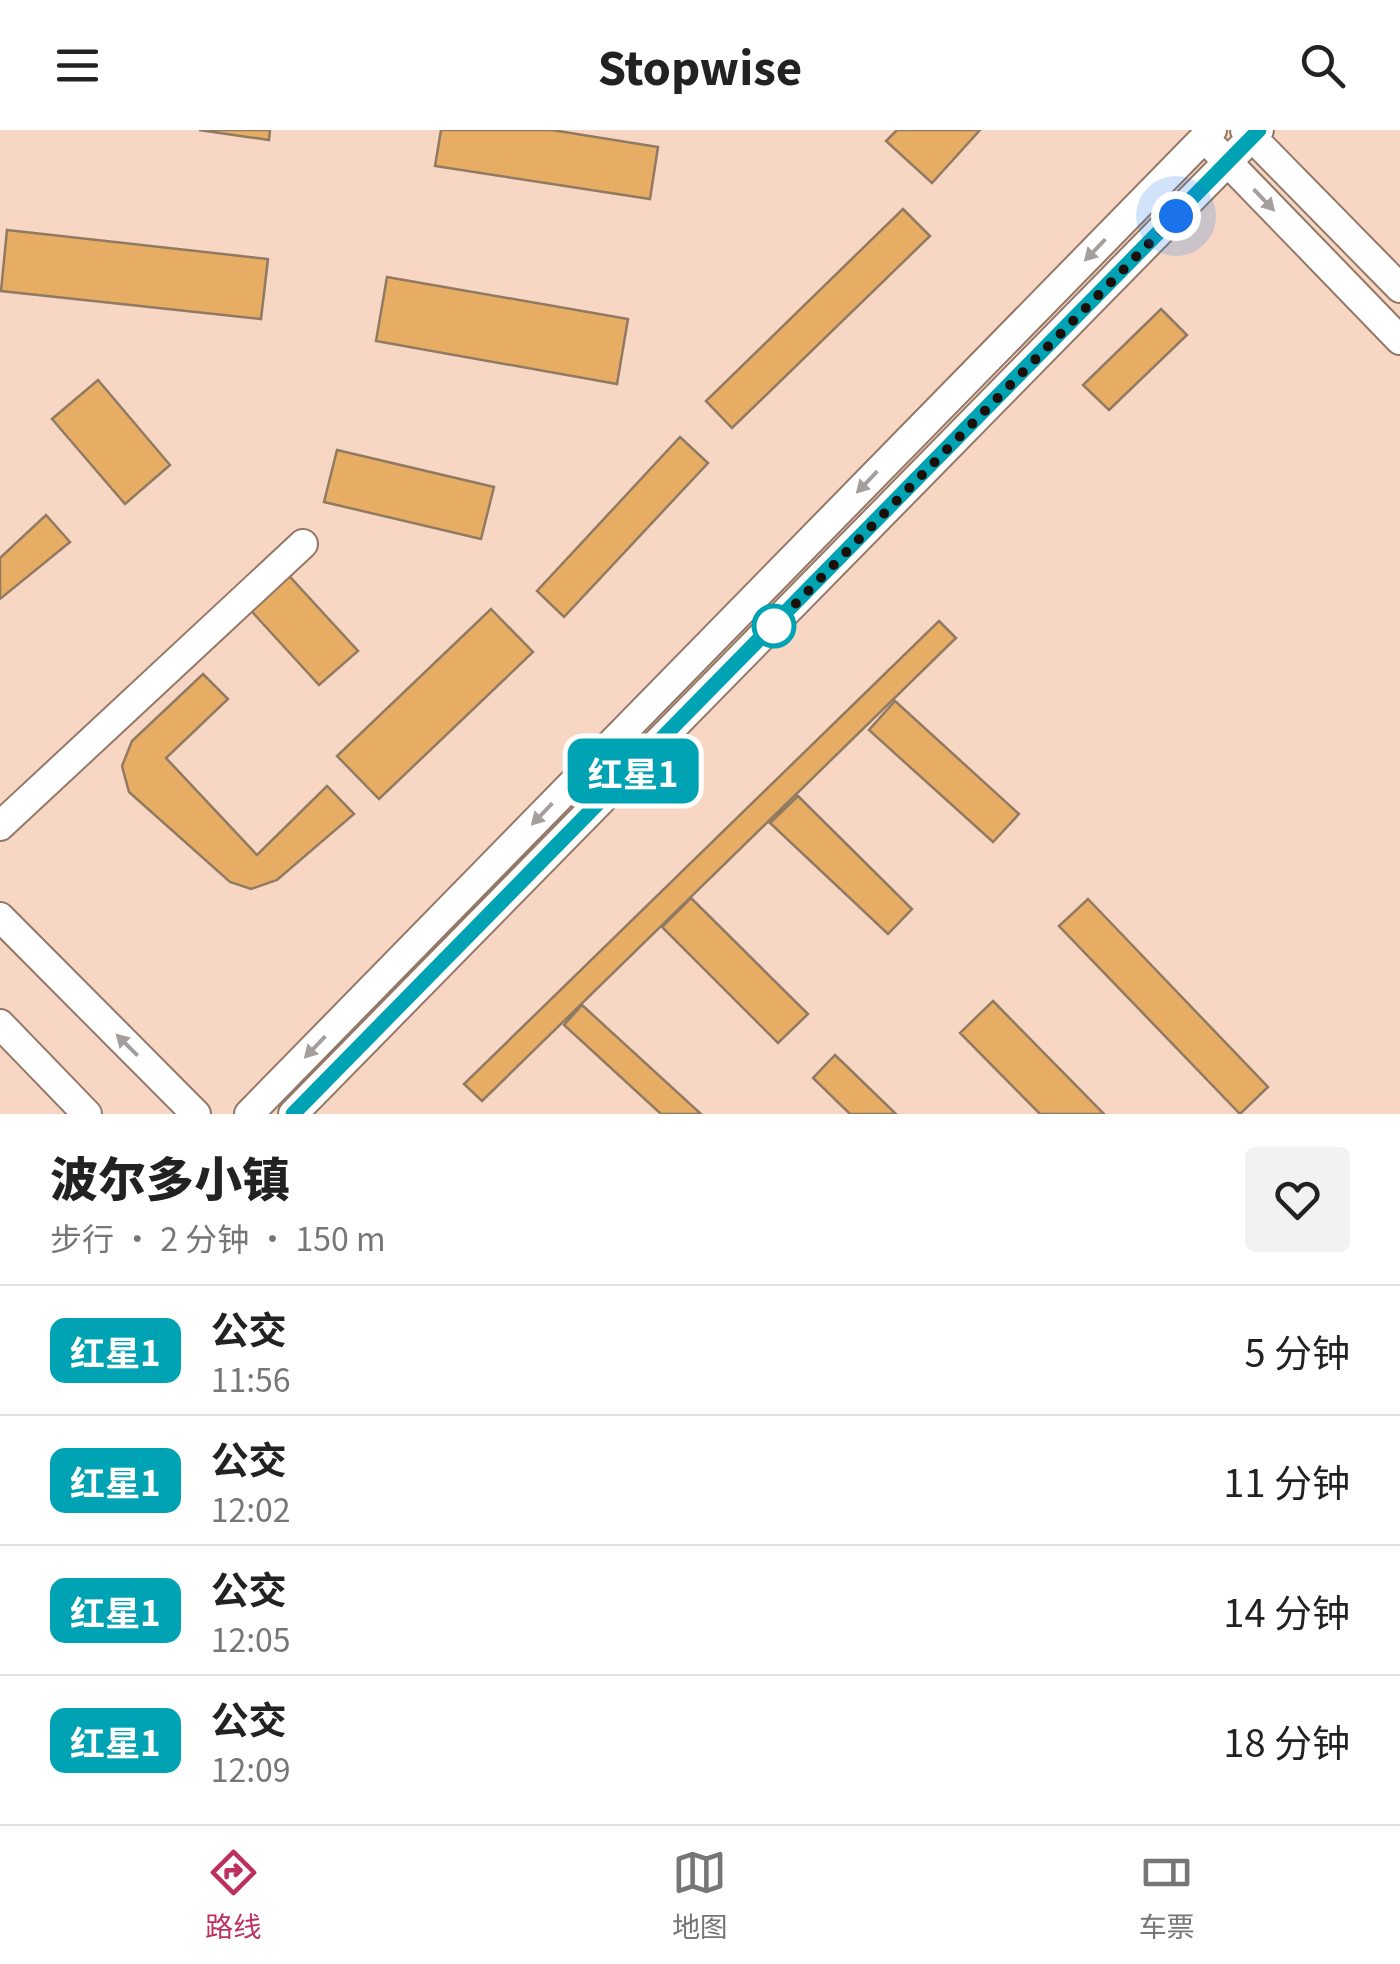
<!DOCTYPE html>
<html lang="zh">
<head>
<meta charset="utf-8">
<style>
  body { margin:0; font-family:Georgia,"Noto Sans SC",serif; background:#f2f2f2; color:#222; height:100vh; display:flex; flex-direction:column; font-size:38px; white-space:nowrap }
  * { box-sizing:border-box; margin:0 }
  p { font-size:32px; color:#767676 }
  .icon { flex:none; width:55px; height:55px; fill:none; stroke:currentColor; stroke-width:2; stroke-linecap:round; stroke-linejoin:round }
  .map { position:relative; height:984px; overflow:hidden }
  .details { display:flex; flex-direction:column; background:#fff; flex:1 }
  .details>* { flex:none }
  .badge { padding:0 20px; border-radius:15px; font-size:35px; line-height:65px }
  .you { position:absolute; width:50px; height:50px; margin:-25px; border:8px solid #fff; border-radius:50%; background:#1a73e8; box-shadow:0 0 0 15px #1a73e833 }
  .map>.badge { position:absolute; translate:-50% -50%; box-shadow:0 0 0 5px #fff }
  .round { display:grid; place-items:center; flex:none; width:105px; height:105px; border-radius:10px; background:#f2f2f2 }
  .headline { display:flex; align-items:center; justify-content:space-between; height:170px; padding:0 50px }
  h1 { font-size:48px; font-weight:800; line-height:75px }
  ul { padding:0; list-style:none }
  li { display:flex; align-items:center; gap:30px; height:130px; padding:0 50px; border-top:2px solid #e0e0e0 }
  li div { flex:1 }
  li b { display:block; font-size:38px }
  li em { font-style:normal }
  li .badge { min-width:110px; font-weight:700; text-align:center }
  header { display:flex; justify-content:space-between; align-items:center; height:130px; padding:0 50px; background:#fff; font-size:45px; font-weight:800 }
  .tabs { display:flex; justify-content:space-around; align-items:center; height:140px; border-top:2px solid #e0e0e0; background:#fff; font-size:28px; color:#767676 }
  .tabs a { display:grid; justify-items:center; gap:5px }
  .tabs .on { color:#be305f }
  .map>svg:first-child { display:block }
  .building { fill:#e8ad65; stroke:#907a62; stroke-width:2.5 }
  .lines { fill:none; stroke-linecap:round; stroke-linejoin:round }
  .minor-casing { stroke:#947867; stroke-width:32 }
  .minor { stroke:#fff; stroke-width:28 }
  .oneway { fill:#a49f9d }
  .line-casing { stroke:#fff; stroke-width:22 }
  .line { stroke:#00a3b4; stroke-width:15 }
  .walk { stroke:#1b1009; stroke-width:10; stroke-dasharray:0 18 }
  .stop-dot { fill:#fff; stroke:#00a3b4; stroke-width:5 }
</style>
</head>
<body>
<header><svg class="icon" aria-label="menu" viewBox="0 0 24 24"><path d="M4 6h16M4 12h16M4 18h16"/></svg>Stopwise<svg class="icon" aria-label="search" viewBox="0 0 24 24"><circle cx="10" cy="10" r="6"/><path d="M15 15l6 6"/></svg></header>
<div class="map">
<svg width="1400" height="984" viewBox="0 0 1400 984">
  <rect width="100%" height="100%" fill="#f7d7c4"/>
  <!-- building -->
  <path class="building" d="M199,0H270L269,10Z
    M441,0H552L658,17L650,69L435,36Z
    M897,0H980L932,53L886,11Z
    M903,79L930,106L732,298L706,271Z
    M7,100L268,129L261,189L1,161Z
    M387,147L628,189L617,254L376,211Z
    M1161,179L1187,205L1109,280L1083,255Z
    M98,250L170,335L125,374L52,289Z
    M680,307L708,333L564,487L537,461Z
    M337,320L494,357L481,409L324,372Z
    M46,385L70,412L0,469V428Z
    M281,437L358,521L319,555L243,472Z
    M491,479L533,522L379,669L337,626Z
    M939,491L956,508L482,971L464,954Z
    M203,544L228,569L166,628L257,725L327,656L354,684L277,750L251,759L230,752L129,662L122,636L132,611Z
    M895,571L1019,684L993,712L869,600Z
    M798,666L912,779L888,804L770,693Z
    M691,768L808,884L778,913L662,797Z
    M1088,769L1268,957L1240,984L1059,796Z
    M993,871L1104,984H1040L960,903Z
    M582,875L701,984H661L564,895Z
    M835,925L896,984H850L813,948Z"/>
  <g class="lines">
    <!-- minor casing -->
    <g class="minor-casing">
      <path id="minor" d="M1245,0L1400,158
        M1215,19L1400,210
        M0,696L303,414
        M0,787L196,984
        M0,894L87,984
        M249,984L1212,0
        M293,984L1259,0"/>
    </g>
    <!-- minor -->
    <use href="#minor" class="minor"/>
  </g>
  <!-- one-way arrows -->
  <defs><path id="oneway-solid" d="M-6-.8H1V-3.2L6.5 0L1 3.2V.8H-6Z" transform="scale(2.5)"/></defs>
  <g class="oneway">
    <use href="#oneway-solid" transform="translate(1264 70) rotate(46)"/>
    <use href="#oneway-solid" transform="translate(1095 120) rotate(134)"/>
    <use href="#oneway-solid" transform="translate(867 352) rotate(134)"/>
    <use href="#oneway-solid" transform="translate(542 684) rotate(134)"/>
    <use href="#oneway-solid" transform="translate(127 915) rotate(-135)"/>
    <use href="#oneway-solid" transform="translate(315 917) rotate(134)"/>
  </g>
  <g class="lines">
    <!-- line casing -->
    <g class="line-casing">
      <path id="line" d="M293,984L1259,0"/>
    </g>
    <!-- line -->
    <use href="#line" class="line"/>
    <!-- walk -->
    <path class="walk" d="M774,496L766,504L1176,86"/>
  </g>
  <!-- markers -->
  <circle class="stop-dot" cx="774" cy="496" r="20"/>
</svg>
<div class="you" style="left:1176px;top:86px"></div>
<b class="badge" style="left:633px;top:641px;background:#00a3b4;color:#fff">红星1</b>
</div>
<section class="details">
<div class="headline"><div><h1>波尔多小镇</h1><p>步行 · 2 分钟 · 150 m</p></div><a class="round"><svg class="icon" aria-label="heart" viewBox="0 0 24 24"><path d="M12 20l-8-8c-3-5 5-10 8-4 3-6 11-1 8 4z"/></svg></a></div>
<ul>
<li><span class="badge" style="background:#00a3b4;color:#fff">红星1</span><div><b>公交</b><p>11:56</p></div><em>5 分钟</em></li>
<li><span class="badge" style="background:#00a3b4;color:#fff">红星1</span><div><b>公交</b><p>12:02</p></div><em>11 分钟</em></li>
<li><span class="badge" style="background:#00a3b4;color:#fff">红星1</span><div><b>公交</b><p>12:05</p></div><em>14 分钟</em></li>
<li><span class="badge" style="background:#00a3b4;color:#fff">红星1</span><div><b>公交</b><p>12:09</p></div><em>18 分钟</em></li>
</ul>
</section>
<nav class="tabs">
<a class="on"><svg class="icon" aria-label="directions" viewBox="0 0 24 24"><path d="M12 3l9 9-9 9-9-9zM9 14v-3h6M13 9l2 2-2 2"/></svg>路线</a>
<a><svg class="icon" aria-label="map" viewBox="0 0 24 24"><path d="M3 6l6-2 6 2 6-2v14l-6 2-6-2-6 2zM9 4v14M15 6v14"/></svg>地图</a>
<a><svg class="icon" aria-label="tickets" viewBox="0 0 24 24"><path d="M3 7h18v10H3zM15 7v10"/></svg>车票</a>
</nav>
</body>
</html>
